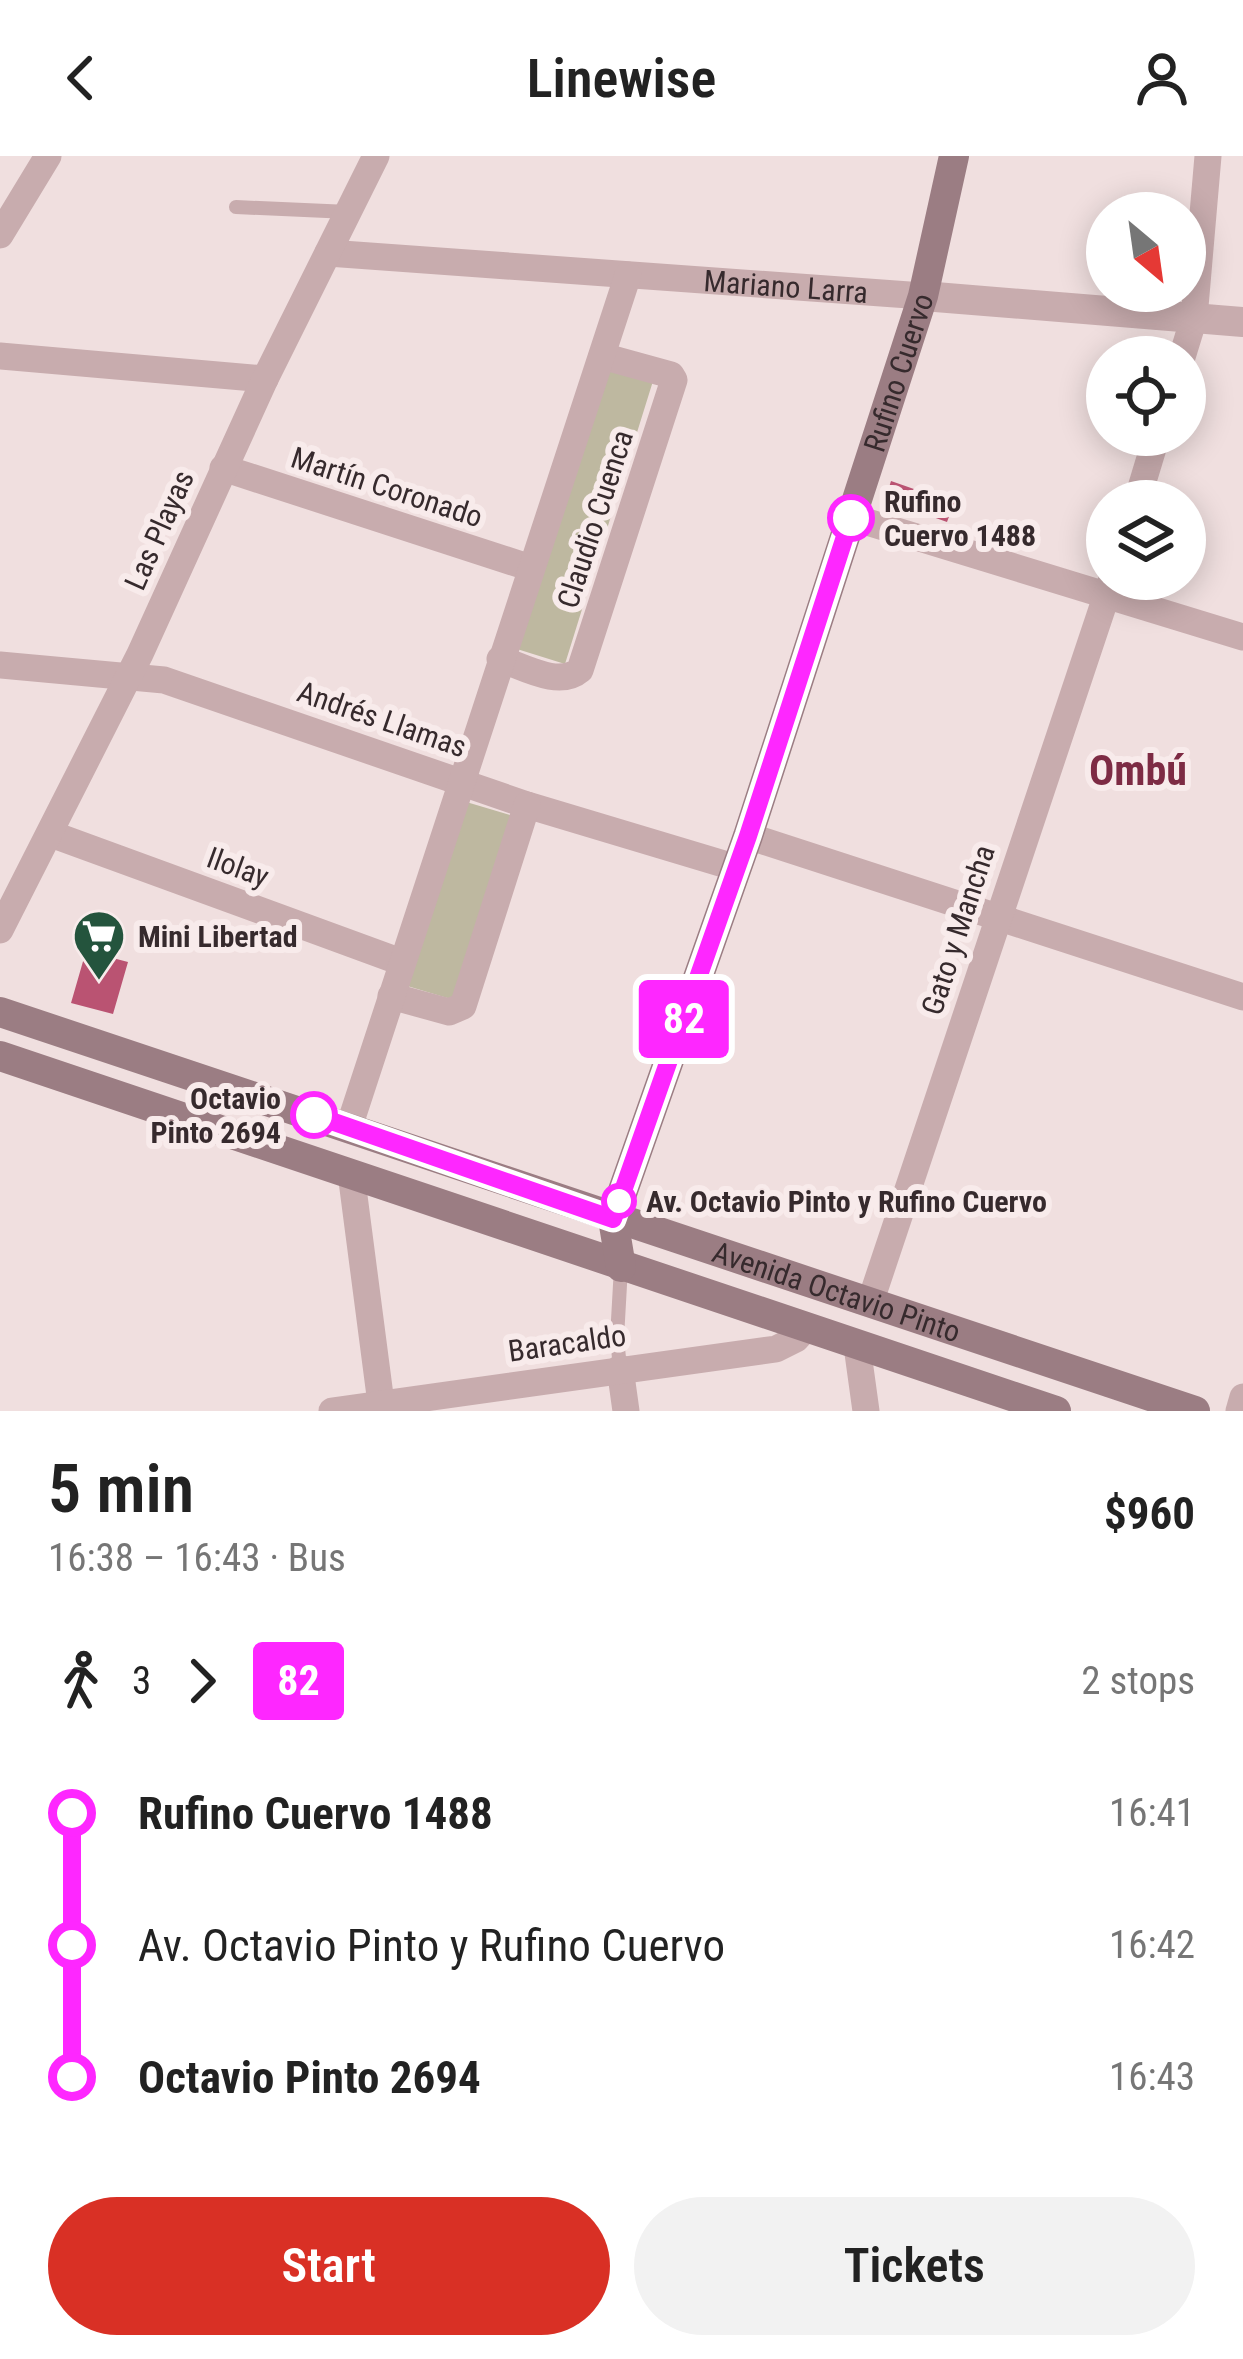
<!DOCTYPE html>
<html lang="en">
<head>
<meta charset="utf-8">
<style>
  body { margin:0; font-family:"Roboto Condensed",sans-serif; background:#f2f2f2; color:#222; height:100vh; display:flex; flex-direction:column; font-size:45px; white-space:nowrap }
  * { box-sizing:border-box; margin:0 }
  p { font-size:39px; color:#767676 }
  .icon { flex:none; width:66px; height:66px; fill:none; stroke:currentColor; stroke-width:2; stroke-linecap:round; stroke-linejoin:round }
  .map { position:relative; height:1255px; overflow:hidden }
  .side { display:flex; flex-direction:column; background:#fff; flex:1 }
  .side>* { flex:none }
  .badge { padding:0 24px; border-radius:9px; font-size:42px; line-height:78px }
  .needle { width:78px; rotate:151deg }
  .buttons { position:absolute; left:1086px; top:36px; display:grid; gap:24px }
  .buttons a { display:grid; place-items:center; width:120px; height:120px; border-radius:50%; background:#fff; box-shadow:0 6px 30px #0003; font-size:60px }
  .map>.badge { position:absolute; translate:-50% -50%; box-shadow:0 0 0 6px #fff }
  .legs { display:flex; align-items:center; gap:18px; height:132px; padding:0 48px; font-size:39px }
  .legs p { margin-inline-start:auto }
  .summary { display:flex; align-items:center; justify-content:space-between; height:204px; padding:0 48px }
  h1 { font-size:66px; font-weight:600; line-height:90px }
  .button { display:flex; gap:24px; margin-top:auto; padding:24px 48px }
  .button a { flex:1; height:138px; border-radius:72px; background:#d93025; color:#fff; font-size:48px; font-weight:600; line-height:138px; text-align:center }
  .button a+a { background:#f2f2f2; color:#222 }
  ul { padding:0 48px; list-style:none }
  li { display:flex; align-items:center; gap:42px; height:132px; font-size:45px }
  li i { display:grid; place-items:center; width:18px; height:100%; margin:0 15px; background:currentColor }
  li i::after { content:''; width:30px; height:30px; margin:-15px; border:9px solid; border-radius:50%; background:#fff }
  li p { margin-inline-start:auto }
  li:first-child i { background:linear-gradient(#0000 50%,currentColor 0) }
  li:last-child i { background:linear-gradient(currentColor 50%,#0000 0) }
  header { display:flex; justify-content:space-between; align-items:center; height:156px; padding:0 48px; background:#fff; font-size:54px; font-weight:600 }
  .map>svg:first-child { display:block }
  .green { fill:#beb8a0 }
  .building { fill:#ba5372 }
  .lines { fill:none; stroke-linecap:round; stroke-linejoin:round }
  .service { stroke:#c8acae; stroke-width:14 }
  .minor { stroke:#c8acae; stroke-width:27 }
  .tertiary { stroke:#c8acae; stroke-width:30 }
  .secondary { stroke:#9b7d83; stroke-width:30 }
  .line-1-casing { stroke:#fff; stroke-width:27 }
  .line-1 { stroke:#fe27ff; stroke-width:18 }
  .stop-1-dot { fill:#fff; stroke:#fe27ff; stroke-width:6 }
  .labels { text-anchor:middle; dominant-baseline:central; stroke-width:12; stroke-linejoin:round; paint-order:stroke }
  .street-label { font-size:30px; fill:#362a2d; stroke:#f8ebeb }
  .stop-label { font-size:30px; font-weight:bold; fill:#362a2d; stroke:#f8ebeb; text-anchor:start }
  .poi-label { font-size:30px; font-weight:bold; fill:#362a2d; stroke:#f8ebeb; text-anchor:start }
  .district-label { font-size:42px; font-weight:bold; fill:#7d2b44; stroke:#f8ebeb }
</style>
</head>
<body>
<header><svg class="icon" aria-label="back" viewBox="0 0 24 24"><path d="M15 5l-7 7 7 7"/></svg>Linewise<svg class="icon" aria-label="person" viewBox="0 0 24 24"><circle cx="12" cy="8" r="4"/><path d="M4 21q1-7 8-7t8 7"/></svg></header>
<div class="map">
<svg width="1243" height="1255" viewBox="0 0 1243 1255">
  <rect width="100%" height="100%" fill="#f0dfdf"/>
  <!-- green -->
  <path class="green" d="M606,211L653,225L565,508L517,493Z
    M463,645L513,660L454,844L404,829Z"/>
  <!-- building -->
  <path class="building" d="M891,325L954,347L947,366L885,344Z
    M86,795L128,806L113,858L71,847Z"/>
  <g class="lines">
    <!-- service -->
    <path class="service" d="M236,51L349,56
      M620,1212L617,1182L621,1111"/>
    <!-- minor -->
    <g class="minor">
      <path d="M0,79L48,0"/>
      <path id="s1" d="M328,97L923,140"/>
      <path d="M0,200L265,223"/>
      <path d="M1182,201L1194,162L1208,0"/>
      <path d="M223,312L531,412"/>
      <path d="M1137,345L1157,279"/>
      <path d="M851,361L1243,481"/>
      <path d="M500,503C524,511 559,532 580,514L674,224L671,219L602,200"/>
      <path d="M0,509L164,524L527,649L737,712"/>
      <path d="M51,678L401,806"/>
      <path d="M748,680L1243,841"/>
      <path d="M0,774L140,498L265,223L376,0"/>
      <path d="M391,840L449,856L463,850L527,649"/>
      <path d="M349,971L628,119"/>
      <path d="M351,1017L382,1255"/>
      <path d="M870,1147L1112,423"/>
      <path d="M857,1190L866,1255"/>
      <path d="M620,1212L626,1255"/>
      <path d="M332,1255L776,1193L796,1183L805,1173"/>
      <path d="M1239,1255L1243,1241"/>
    </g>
    <!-- tertiary -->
    <path class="tertiary" d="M923,140L1243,166"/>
    <!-- secondary -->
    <g class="secondary">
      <path id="s2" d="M0,856L1195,1255"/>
      <path d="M0,900L1056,1255"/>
      <path id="s3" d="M621,1111L613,1063L748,680L923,140L954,0"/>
    </g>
  </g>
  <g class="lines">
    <!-- line-1 casing -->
    <g class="line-1-casing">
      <path id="line-1" d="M314,959L613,1063L748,680L851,362"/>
    </g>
    <!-- line-1 -->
    <use href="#line-1" class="line-1"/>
  </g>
  <!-- icons -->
  <defs>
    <g id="supermarket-pin" transform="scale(2.7)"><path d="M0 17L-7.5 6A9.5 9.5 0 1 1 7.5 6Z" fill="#24543d" stroke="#f8ebeb"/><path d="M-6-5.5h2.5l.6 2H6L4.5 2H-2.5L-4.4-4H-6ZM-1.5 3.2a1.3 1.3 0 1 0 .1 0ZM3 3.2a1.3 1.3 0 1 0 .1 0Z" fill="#fff"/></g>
  </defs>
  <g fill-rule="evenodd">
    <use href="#supermarket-pin" x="99" y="780"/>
  </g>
  <!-- markers -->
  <g class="stop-1-dot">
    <circle cx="851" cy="362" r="21"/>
    <circle cx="314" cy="959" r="21"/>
    <circle cx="619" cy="1045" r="15"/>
  </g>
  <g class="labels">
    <!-- street labels -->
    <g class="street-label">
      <text stroke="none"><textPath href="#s1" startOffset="459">Mariano Larra</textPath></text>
      <text stroke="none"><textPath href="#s3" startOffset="942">Rufino Cuervo</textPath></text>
      <text transform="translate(387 331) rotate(18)">Martín Coronado</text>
      <text transform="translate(595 363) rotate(-72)">Claudio Cuenca</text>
      <text transform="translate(159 374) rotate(-66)">Las Playas</text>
      <text transform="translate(382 563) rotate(19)">Andrés Llamas</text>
      <text transform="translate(238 711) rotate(20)">Ilolay</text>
      <text transform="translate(958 774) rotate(-72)">Gato y Mancha</text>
      <text stroke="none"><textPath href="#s2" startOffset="882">Avenida Octavio Pinto</textPath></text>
      <text transform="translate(567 1187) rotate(-8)">Baracaldo</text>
    </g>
    <!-- stop labels -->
    <g class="stop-label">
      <text x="884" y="345">Rufino<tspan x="884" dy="34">Cuervo 1488</tspan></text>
      <text x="281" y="942" text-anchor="end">Octavio<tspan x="281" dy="34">Pinto 2694</tspan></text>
      <text x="646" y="1045">Av. Octavio Pinto y Rufino Cuervo</text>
    </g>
    <!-- poi labels -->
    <g class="poi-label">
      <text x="138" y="780">Mini Libertad</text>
    </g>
    <!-- district labels -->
    <g class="district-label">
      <text x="1138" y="614">Ombú</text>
    </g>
  </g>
</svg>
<div class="buttons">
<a><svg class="needle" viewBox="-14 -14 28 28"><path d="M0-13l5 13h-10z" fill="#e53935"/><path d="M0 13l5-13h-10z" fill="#767676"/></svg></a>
<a><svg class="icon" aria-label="locate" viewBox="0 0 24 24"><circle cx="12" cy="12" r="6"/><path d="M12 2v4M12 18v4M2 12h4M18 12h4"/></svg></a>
<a><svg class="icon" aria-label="layers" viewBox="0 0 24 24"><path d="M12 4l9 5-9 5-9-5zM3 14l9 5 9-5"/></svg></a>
</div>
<b class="badge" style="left:684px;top:863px;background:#fe27ff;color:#fff">82</b>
</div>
<section class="side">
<div class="summary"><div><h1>5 min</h1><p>16:38 – 16:43 · Bus</p></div><b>$960</b></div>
<div class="legs"><svg class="icon" aria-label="walk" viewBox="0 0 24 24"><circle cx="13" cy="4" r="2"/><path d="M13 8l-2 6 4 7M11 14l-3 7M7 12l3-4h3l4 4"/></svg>3<svg class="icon" aria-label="forward" viewBox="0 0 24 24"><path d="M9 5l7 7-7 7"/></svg><b class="badge" style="background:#fe27ff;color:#fff">82</b><p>2 stops</p></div>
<ul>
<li><i style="color:#fe27ff"></i><b>Rufino Cuervo 1488</b><p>16:41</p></li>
<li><i style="color:#fe27ff"></i><span>Av. Octavio Pinto y Rufino Cuervo</span><p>16:42</p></li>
<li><i style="color:#fe27ff"></i><b>Octavio Pinto 2694</b><p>16:43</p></li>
</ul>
<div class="button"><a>Start</a><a>Tickets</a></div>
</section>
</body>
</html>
